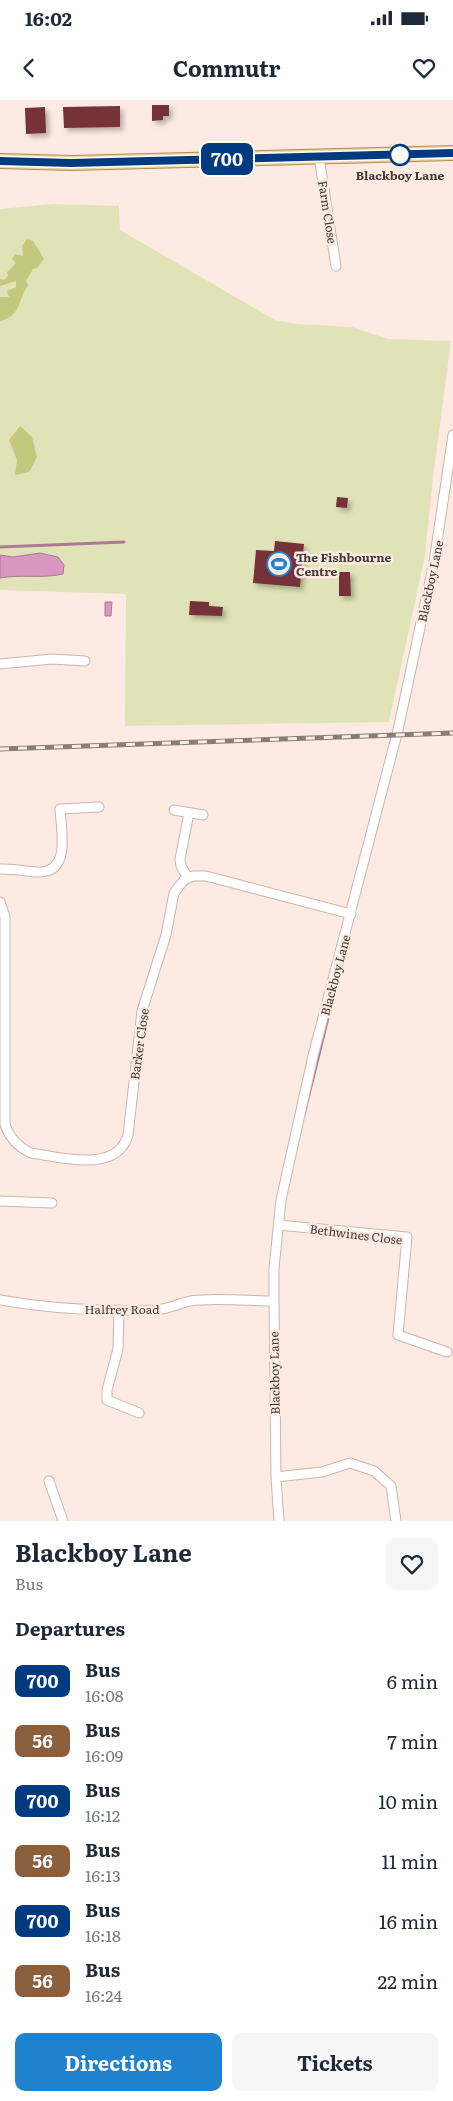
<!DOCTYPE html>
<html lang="en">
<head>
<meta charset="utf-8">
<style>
  body { margin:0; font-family:Literata,serif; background:#f6f6f7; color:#1f2937; height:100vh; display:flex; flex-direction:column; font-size:19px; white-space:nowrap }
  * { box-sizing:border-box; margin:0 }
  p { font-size:16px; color:#747a83 }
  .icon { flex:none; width:28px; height:28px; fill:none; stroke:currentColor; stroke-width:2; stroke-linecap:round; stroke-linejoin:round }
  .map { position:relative; height:1421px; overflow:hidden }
  .details { display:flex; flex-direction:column; background:#fff; flex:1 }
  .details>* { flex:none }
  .badge { padding:0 10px; border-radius:8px; font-size:18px; line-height:32px }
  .map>.badge { position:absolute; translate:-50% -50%; box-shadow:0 0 0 2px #fff }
  h2 { padding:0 15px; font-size:19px; line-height:45px }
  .round { display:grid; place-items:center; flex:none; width:52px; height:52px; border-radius:10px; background:#f6f6f7 }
  .overview { display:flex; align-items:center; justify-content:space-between; height:85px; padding:0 15px }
  h1 { font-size:24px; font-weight:700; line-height:38px }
  .cta { display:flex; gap:10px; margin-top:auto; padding:10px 15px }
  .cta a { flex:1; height:58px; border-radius:10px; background:#1f82ce; color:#fff; font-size:20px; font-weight:700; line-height:58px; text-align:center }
  .cta a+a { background:#f6f6f7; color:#1f2937 }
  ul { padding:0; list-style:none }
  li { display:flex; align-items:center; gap:15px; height:60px; padding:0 15px }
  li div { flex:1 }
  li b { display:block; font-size:19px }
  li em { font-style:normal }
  li .badge { min-width:55px; font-weight:700; text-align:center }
  .status { display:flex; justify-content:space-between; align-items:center; height:35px; padding:0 25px; background:#fff; direction:ltr }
  .status svg { height:14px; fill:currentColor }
  header { display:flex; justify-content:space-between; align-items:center; height:65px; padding:0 15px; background:#fff; font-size:22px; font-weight:700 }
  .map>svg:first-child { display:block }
  .green { fill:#e0e3b8 }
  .forest { fill:#c4c77e }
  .water { fill:#d996be; stroke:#ac7a95 }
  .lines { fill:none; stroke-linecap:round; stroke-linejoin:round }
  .stream { stroke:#ac7a95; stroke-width:3 }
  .building { fill:#743139; filter:url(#shadow) }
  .street-casing { stroke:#cab5ab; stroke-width:11 }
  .primary-casing { stroke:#b08d55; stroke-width:16 }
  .street { stroke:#fff; stroke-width:9 }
  .primary { stroke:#f2d5a3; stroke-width:14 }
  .rail-casing { stroke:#897d77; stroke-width:5 }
  .rail { stroke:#fdebe3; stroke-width:3; stroke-dasharray:9; stroke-linecap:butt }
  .line-casing { stroke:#fff; stroke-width:11 }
  .line { stroke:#003b80; stroke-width:8 }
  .stop-dot { fill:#fff; stroke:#003b80; stroke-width:2.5 }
  .labels { text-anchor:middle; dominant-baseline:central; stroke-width:5; stroke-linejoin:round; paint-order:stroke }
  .stop-label { font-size:12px; font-weight:bold; fill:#433a36; stroke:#fdebe3 }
  .street-label { font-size:12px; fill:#433a36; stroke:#fdebe3 }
  .poi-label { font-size:12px; font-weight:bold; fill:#433a36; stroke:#fdebe3; text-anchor:start }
</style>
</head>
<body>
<div class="status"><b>16:02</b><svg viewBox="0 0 49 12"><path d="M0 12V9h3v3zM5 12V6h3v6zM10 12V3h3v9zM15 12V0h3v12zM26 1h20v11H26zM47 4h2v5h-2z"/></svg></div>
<header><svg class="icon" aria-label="back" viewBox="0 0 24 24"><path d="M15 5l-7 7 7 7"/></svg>Commutr<svg class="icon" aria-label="heart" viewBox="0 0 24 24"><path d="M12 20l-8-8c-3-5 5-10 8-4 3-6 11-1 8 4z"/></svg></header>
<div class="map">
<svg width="453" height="1421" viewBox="0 0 453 1421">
  <defs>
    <filter id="shadow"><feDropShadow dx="3.5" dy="3.5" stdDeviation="2.5" flood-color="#0004"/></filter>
  </defs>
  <rect width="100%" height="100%" fill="#fdebe3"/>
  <!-- green -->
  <path class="green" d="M53,104L119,106L120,130L275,220L297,224L352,227L388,239L451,241L433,378L425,456L389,622L125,626L126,494L0,490V109Z"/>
  <!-- forest -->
  <path class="forest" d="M27,139L33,141L44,159L37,168L33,169L26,181L28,186C18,198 22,216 0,221V197H9L7,191L16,187V181L0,186V179L4,180L8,176L7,172L16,163L12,159L15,154L23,156L22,146Z
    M20,326L32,337L37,357L29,372L15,375L17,360L9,340Z"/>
  <!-- water -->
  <path class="water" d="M40,453L58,457L64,465L63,474C40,479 22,474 0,478V455L13,457Z
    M105,502H112L111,516H105Z"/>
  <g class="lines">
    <!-- stream -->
    <path class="stream" d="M0,447L124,442
      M304,1015L344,853"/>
  </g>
  <!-- building -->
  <path class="building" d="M152,5H169V16H163V20L152,21Z
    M120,6V27L64,28L63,7Z
    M45,7L46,33L26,34L25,8Z
    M337,397L348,398L347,408L336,407Z
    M275,441L304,444L300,487L253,483L256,450L274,451Z
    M339,472H350L351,496H339Z
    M190,501L209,502V506L223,507L222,516L189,515Z"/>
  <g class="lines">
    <!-- street casing -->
    <g class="street-casing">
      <path id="street" d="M319,57L336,166
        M0,564L52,559L85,561
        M174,710L203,715
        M0,769C14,768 27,772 40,772C71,771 61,730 60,709L99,707
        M188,778L181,766L180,759L189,713
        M0,802L5,817V1024C9,1037 18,1047 31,1053C60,1057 117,1074 128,1035L142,911L166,835L174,793L184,780L193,776H206L351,814
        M0,1101L52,1103
        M278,1125L407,1137L398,1235L447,1252
        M0,1200C51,1209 104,1212 156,1210C168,1209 178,1204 190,1201C211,1197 251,1201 274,1201
        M119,1210L118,1249L107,1290V1300L139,1313
        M276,1377L322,1372L350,1363L374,1371L391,1386L396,1421
        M49,1381L63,1421
        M279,1421L276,1377L274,1201V1168L281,1100L313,956L398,630L434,462L453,335"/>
    </g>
    <!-- primary casing -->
    <g class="primary-casing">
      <path id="primary" d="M0,61L71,63L453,53"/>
    </g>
    <!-- street -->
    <use href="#street" class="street"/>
    <!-- primary -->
    <use href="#primary" class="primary"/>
    <!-- rail casing -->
    <g class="rail-casing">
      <path id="rail" d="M0,649L453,633"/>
    </g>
    <!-- rail -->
    <use href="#rail" class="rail"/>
  </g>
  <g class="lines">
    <!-- line casing -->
    <g class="line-casing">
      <path id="line" d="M0,61L71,63L453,53"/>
    </g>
    <!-- line -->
    <use href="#line" class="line"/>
  </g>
  <!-- icons -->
  <defs>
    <g id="stadium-ring" transform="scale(1.25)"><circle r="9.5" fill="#fdebe3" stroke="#1f82ce" stroke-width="1.5"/><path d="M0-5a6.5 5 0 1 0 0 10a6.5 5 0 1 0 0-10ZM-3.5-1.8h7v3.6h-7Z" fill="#1f82ce"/></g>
  </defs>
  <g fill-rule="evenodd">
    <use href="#stadium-ring" x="279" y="464"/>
  </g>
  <!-- markers -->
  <circle class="stop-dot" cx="400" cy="55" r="10"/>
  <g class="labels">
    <!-- stop labels -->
    <g class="stop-label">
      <text x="400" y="75">Blackboy Lane</text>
    </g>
    <!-- street labels -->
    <g class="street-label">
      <text transform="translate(328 112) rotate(81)">Farm Close</text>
      <text transform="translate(430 481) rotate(-78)">Blackboy Lane</text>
      <text transform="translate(335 875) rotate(-75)">Blackboy Lane</text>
      <text transform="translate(139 944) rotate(-82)">Barker Close</text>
      <text transform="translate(356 1134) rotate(7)">Bethwines Close</text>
      <text x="122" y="1209">Halfrey Road</text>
      <text transform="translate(274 1273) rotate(-91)">Blackboy Lane</text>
    </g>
    <!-- poi labels -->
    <g class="poi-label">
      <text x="296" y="457">The Fishbourne<tspan x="296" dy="14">Centre</tspan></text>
    </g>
  </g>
</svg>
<b class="badge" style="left:227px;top:59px;background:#003b80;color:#fff">700</b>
</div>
<section class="details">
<div class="overview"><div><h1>Blackboy Lane</h1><p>Bus</p></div><a class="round"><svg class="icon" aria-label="heart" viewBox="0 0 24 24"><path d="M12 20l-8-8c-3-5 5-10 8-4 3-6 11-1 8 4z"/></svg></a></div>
<h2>Departures</h2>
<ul>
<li><span class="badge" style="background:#003b80;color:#fff">700</span><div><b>Bus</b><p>16:08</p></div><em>6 min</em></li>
<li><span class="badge" style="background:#8b5e3c;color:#fff">56</span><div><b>Bus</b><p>16:09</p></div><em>7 min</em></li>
<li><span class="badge" style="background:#003b80;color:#fff">700</span><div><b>Bus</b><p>16:12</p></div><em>10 min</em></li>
<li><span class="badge" style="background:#8b5e3c;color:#fff">56</span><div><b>Bus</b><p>16:13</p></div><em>11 min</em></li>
<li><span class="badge" style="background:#003b80;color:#fff">700</span><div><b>Bus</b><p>16:18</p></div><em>16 min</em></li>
<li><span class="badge" style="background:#8b5e3c;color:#fff">56</span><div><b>Bus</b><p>16:24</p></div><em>22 min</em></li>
</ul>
<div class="cta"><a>Directions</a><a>Tickets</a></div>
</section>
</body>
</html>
